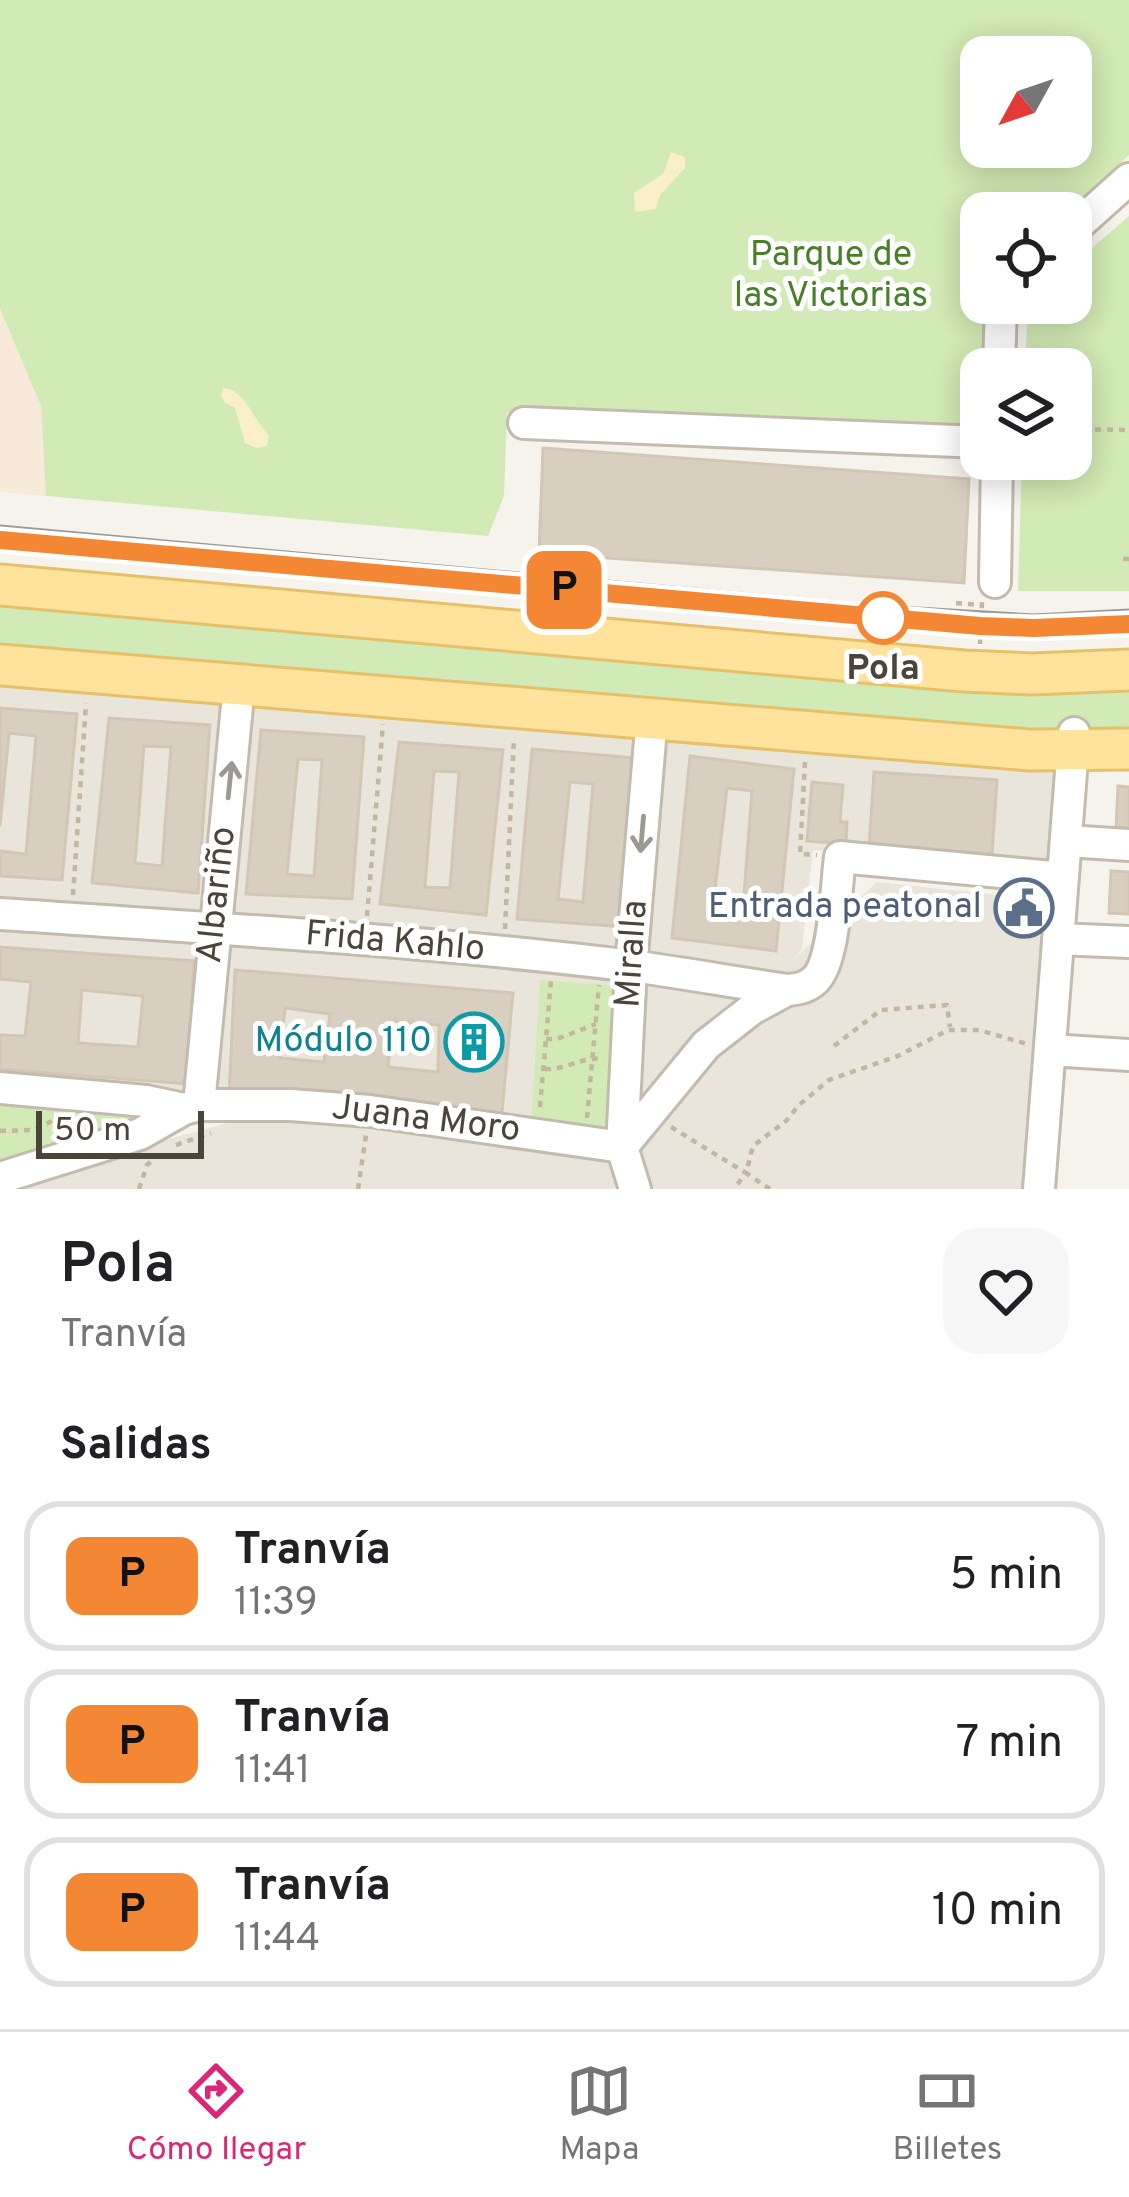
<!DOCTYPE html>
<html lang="es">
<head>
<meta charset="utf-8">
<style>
  body { margin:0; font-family:Overpass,sans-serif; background:#f6f6f6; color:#202124; height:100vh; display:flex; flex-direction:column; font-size:45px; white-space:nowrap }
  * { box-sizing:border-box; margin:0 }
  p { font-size:39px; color:#757577 }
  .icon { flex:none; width:66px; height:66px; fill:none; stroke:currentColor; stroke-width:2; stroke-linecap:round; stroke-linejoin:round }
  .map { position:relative; height:1189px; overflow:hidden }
  .panel { display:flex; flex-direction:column; background:#fff; flex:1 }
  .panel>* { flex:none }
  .badge { padding:0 24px; border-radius:18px; font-size:42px; line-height:78px }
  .needle { width:78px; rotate:230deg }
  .controls { position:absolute; left:960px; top:36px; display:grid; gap:24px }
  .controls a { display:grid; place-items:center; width:132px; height:132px; border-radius:24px; background:#fff; box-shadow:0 6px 30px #0003; font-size:60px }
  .scale { position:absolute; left:36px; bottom:30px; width:168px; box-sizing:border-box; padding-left:12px; border:6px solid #4b4439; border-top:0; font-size:33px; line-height:42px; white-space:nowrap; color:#4b4439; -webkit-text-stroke:9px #fff; paint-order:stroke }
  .map>.badge { position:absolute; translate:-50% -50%; box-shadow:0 0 0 6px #fff }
  h2 { padding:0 60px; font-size:45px; line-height:108px }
  .round { display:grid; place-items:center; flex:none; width:126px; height:126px; border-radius:36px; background:#f6f6f6 }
  .overview { display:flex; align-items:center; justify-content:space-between; height:204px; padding:0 60px }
  h1 { font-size:57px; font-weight:600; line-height:90px }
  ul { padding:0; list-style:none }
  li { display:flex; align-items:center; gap:36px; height:150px; margin:0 24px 18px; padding:0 36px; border:6px solid #e0e0e0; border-radius:36px }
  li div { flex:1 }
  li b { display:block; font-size:45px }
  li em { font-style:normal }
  li .badge { min-width:132px; font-weight:700; text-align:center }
  .dock { display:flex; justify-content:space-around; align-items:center; height:168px; border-top:3px solid #e0e0e0; background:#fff; font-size:33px; color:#757577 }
  .dock a { display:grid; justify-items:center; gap:6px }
  .dock .on { color:#db2777 }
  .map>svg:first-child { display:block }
  .residential { fill:#eae5da }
  .commercial { fill:#f7ead8 }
  .green { fill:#d2eab5; fill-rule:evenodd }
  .sand { fill:#f9efc9 }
  .building { fill:#d8cfc1; stroke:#d3c7b4; stroke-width:3; fill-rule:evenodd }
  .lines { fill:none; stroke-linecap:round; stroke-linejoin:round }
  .minor-casing { stroke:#c2bbae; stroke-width:36 }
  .major-casing { stroke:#e6c16a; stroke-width:45 }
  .path { stroke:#c4b79f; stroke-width:4.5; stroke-dasharray:6 6; stroke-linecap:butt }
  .minor { stroke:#fff; stroke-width:30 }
  .major { stroke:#ffe39c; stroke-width:39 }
  .tram { stroke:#9a9a9a; stroke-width:3 }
  .oneway { stroke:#9c9892 }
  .line-casing { stroke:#fff; stroke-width:27 }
  .line { stroke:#f38733; stroke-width:18 }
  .stop-dot { fill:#fff; stroke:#f38733; stroke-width:6 }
  .labels { text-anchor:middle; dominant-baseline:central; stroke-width:10; stroke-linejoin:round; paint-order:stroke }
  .park-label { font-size:36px; fill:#4a7f2a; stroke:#fff }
  .stop-label { font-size:36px; font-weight:bold; fill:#4b4439; stroke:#fff }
  .street-label { font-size:36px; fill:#4b4439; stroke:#fff }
  .service-label { font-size:36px; fill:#4e5e75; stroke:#fff; text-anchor:end }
  .culture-label { font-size:36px; fill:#0d838f; stroke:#fff; text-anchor:end }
</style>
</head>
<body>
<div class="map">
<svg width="1129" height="1189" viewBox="0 0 1129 1189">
  <rect width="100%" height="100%" fill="#f6f3ec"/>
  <!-- residential -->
  <path class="residential" d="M0,679L1057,770L1049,863L813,850L802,949L792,961L877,882L1052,901L1034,1189H22L162,1141L288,1106L233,1102L0,1171Z"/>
  <!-- commercial -->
  <path class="commercial" d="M0,309L41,406L46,496L0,492Z"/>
  <!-- green -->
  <path class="green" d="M0,0H1129V155L1066,213H981V303H991L987,369H981V435L507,413L504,496L488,536L46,496L41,406L0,309ZM981,57H1071V147H981Z
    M1129,216V591H1018L1022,459H1071V369H1025L1028,304L1071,303V266Z
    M0,603L1129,687V731L1031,732L0,648Z
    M540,980L622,986L612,1129L531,1124Z
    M0,1098L139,1105L141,1122L0,1166Z"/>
  <!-- sand -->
  <path class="sand" d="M671,152L685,157V168L660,195L656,209L635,212L634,193L663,174Z
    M223,388C246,390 253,420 269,435L267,446L256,448L245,443L235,408L225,403L221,396Z"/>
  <!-- building -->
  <path class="building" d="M543,448L969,479L964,583L539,553Z
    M0,708L77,714L62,880L0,876V851L26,854L36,736L9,733L0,826Z
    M109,718L210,725L198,893L92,883ZM144,746L171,747L162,866L135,863Z
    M261,730L364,737L352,899L246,894ZM298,759L322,760L314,876L287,874Z
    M399,742L503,750L486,915L380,904ZM434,771L459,772L450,888L425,887Z
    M532,749L636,758L625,927L517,919ZM570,782L593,784L583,902L558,899Z
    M690,756L794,769L776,951L672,938ZM727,788L752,791L742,920L712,915Z
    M874,772L997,780L992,854L869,846Z
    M812,782L843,785L840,822H847L846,844L807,841Z
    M1118,786L1129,787V828H1116Z
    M1111,871L1129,872V914L1109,913Z
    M0,947L194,961L187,1084L0,1069V1035L25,1036L31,982L0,979ZM82,990L143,996L138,1047L78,1043Z
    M235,970L513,993L501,1123L229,1095ZM285,1008L330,1014L324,1062L280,1058ZM393,1021L439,1025L438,1072L388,1067Z"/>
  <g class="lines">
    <!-- minor casing -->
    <g class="minor-casing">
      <path id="minor" d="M1071,231L1129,179
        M999,369L1001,303
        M524,423L981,442
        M995,582L997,459
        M1066,841L1129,845
        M0,914C208,928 417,940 624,965C678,972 733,982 787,990C798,989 806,988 815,980C835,961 836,886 840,857L1063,878
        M1058,939L1129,942
        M1050,1050L1129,1055
        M0,1088L146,1101L184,1109L199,1105H291L370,1111L622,1147L706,1045L752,1009L787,990
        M199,1105L239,685
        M0,1178L140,1134L184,1109
        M635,1189L622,1147L631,966L652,717
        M1039,1189L1074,733"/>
    </g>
    <!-- major casing -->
    <g class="major-casing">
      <path id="major" d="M0,585L964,671L1032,674L1129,670
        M0,665L1030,750L1129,749"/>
    </g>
    <!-- path -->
    <path class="path" d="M1071,429L1129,430
      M1123,559H1129
      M956,603L980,605
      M955,631L980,632
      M980,644L982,602
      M805,762L800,854L817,855
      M73,895L86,703
      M367,916L383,724
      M505,929L514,737
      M546,1039H557L596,1024
      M834,1046L881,1010L947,1005L950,1027
      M545,1069C566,1070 583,1056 604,1059
      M540,1107L551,981
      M587,1118L599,985
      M671,1127L746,1173L734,1189
      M0,1131L34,1130L54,1120
      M176,1145L211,1133
      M139,1189L147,1165L155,1158
      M358,1189L366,1135
      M770,1189L746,1173L753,1146L786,1121L799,1105L829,1080L898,1056L948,1030H979L1027,1044"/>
    <!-- minor -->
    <use href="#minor" class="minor"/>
    <!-- major -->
    <use href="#major" class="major"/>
    <!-- tram -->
    <path class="tram" d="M0,526L884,606L1034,615L1129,610"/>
  </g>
  <!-- one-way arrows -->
  <defs><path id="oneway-shaft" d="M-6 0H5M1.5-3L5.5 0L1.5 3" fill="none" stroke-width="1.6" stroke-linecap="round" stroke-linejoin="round" transform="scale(3)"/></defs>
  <g class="oneway">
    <use href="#oneway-shaft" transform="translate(230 780) rotate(-84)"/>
    <use href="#oneway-shaft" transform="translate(642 834) rotate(95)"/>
  </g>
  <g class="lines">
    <!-- line casing -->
    <g class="line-casing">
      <path id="line" d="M0,540L980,626L1034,628L1129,624"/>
    </g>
    <!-- line -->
    <use href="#line" class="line"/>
  </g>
  <!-- icons -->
  <defs>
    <g id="civic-ring" transform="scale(3)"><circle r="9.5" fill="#fff" stroke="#5c6f8a" stroke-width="1.5"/><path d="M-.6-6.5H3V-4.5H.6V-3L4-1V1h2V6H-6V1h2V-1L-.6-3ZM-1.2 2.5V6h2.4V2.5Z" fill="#5c6f8a"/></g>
    <g id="building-ring" transform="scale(3)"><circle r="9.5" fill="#fff" stroke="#0f9aa8" stroke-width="1.5"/><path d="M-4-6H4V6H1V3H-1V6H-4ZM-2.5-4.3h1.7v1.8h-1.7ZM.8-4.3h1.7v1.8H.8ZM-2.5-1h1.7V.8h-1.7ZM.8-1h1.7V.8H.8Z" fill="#0f9aa8"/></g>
  </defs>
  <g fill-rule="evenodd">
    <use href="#civic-ring" x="1024" y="908"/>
    <use href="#building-ring" x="474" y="1042"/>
  </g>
  <!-- markers -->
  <circle class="stop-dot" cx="883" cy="618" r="24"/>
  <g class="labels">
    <!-- park labels -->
    <g class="park-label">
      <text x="831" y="256">Parque de<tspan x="831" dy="41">las Victorias</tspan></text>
    </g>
    <!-- stop labels -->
    <g class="stop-label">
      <text x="883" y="670">Pola</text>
    </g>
    <!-- street labels -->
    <g class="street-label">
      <text transform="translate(218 895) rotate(-84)">Albariño</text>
      <text transform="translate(395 943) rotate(5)">Frida Kahlo</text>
      <text transform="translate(633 954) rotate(-86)">Miralla</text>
      <text transform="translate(426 1120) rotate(7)">Juana Moro</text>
    </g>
    <!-- service labels -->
    <g class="service-label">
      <text x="982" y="908">Entrada peatonal</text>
    </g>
    <!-- culture labels -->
    <g class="culture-label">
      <text x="432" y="1042">Módulo 110</text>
    </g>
  </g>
</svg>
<div class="controls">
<a><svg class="needle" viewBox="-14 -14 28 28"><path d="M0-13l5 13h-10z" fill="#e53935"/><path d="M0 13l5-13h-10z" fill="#757577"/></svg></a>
<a><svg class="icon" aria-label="locate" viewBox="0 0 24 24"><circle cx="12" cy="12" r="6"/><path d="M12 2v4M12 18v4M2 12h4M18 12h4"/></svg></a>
<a><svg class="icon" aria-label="layers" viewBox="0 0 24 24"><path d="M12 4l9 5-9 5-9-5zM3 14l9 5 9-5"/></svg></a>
</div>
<div class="scale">50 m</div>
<b class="badge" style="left:564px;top:590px;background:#f38733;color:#111">P</b>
</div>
<section class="panel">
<div class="overview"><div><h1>Pola</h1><p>Tranvía</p></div><a class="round"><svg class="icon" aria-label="heart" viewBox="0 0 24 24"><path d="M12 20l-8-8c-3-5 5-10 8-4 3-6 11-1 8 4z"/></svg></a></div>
<h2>Salidas</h2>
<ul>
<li><span class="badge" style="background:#f38733;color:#111">P</span><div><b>Tranvía</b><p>11:39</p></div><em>5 min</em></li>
<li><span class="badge" style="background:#f38733;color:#111">P</span><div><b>Tranvía</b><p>11:41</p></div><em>7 min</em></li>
<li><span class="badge" style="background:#f38733;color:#111">P</span><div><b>Tranvía</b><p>11:44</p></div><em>10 min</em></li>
</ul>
</section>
<nav class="dock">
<a class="on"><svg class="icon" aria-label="directions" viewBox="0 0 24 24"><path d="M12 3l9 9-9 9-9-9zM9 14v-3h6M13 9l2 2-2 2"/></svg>Cómo llegar</a>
<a><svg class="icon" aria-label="map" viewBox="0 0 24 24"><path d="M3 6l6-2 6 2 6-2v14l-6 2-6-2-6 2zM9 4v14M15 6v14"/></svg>Mapa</a>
<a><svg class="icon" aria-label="tickets" viewBox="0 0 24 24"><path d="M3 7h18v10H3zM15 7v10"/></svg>Billetes</a>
</nav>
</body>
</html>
